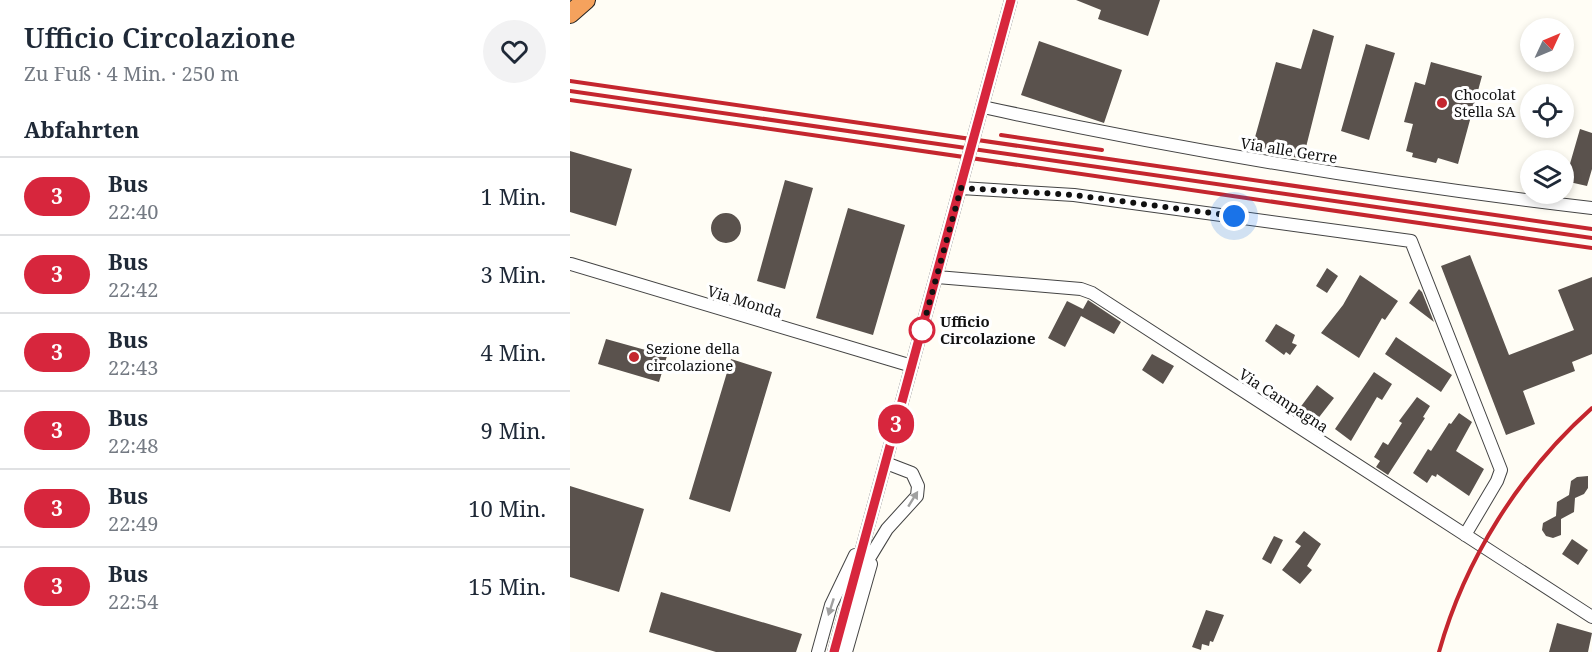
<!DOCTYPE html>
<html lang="de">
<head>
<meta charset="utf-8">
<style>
  body { margin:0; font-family:"Noto Serif",serif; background:#f2f2f3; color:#1f2937; height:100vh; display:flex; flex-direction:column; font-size:22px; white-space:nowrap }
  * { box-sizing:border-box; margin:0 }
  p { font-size:20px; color:#747a83 }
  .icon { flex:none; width:33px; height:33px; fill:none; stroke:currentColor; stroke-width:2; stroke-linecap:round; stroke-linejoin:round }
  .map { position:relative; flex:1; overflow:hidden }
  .details { display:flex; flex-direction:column; background:#fff; width:570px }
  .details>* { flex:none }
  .badge { padding:0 12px; border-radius:20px; font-size:21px; line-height:39px }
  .needle { width:39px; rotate:46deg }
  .controls { position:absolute; left:950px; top:18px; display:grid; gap:12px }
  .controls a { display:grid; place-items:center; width:54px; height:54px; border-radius:50%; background:#fff; box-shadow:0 3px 9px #0003; font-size:30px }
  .you { position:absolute; width:30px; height:30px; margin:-15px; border:4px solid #fff; border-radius:50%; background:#1a73e8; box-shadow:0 0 0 9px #1a73e833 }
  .map>.badge { position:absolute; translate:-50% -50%; box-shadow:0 0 0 3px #fff }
  h2 { padding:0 24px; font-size:22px; line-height:54px }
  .round { display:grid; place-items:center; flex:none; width:63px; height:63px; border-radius:32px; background:#f2f2f3 }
  .head { display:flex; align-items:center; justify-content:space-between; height:102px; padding:0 24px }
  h1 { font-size:28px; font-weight:600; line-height:45px }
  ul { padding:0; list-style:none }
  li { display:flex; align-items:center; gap:18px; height:78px; padding:0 24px; border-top:2px solid #e0e1e3 }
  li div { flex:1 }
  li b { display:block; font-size:22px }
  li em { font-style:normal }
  li .badge { min-width:66px; font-weight:700; text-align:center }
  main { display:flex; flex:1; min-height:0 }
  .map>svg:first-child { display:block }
  .building { fill:#5a524d }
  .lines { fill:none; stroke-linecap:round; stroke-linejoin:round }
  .minor-casing { stroke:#444; stroke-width:14 }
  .highway-casing { stroke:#222; stroke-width:20 }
  .minor { stroke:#fff; stroke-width:12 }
  .highway { stroke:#f5a25d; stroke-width:18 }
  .rail { stroke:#c4262e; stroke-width:4 }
  .oneway { fill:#a0a0a0 }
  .line-casing { stroke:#fff; stroke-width:14 }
  .line { stroke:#d7263d; stroke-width:9 }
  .walk { stroke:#111; stroke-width:6; stroke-dasharray:0 10.8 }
  .poi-dot { fill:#c4262e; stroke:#fff; stroke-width:2 }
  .stop-dot { fill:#fff; stroke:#d7263d; stroke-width:3 }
  .labels { text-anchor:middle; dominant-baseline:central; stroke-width:6; stroke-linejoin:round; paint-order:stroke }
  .poi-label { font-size:15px; fill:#111; stroke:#fff; text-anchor:start }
  .street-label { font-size:15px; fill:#111; stroke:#fff }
  .stop-label { font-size:15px; font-weight:bold; fill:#111; stroke:#fff; text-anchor:start }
</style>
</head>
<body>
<main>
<section class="details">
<div class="head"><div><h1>Ufficio Circolazione</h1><p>Zu Fuß · 4 Min. · 250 m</p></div><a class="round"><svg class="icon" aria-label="heart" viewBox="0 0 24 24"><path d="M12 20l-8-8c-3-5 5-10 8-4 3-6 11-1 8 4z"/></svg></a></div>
<h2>Abfahrten</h2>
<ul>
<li><span class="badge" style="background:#d7263d;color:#fff">3</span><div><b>Bus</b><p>22:40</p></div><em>1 Min.</em></li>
<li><span class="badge" style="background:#d7263d;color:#fff">3</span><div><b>Bus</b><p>22:42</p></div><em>3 Min.</em></li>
<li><span class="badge" style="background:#d7263d;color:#fff">3</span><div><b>Bus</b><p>22:43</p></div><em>4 Min.</em></li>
<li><span class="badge" style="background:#d7263d;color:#fff">3</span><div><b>Bus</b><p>22:48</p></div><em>9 Min.</em></li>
<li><span class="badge" style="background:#d7263d;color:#fff">3</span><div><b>Bus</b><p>22:49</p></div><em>10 Min.</em></li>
<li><span class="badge" style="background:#d7263d;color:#fff">3</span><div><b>Bus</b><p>22:54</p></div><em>15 Min.</em></li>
</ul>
</section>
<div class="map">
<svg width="1022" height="652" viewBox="0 0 1022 652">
  <rect width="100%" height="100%" fill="#fffdf5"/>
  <!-- building -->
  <path class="building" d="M506,0H590L578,36L528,19L531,10Z
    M743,29L764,36L733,159L682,148L706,62L731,69Z
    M469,41L552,70L534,123L451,95Z
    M796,44L825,53L799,140L771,131Z
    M861,62L912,76L888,164L868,158L866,163L842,157L843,153L836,151L843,124L834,122L845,82L855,85Z
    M1010,129L1022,133V169L1017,186L995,181Z
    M0,151L62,169L46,226L0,212Z
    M215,180L243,188L215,289L187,281Z
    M278,208L335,225L303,335L246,318Z
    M141 228a15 15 0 1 1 30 0a15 15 0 1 1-30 0Z
    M900,255L939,355L1004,330L988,290L1022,277V354L1002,362L1005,371L953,391L965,424L936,435L871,266Z
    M757,268L768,276L757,293L746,286Z
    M790,275L828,301L815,320L812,318L789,358L751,333L773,305Z
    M849,289L852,292L864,322L839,303Z
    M518,300L551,322L544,334L511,316L495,347L478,338L497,301L513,309Z
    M706,324L725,335L722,343L727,345L720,355L716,352L714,355L695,341Z
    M826,337L882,375L871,392L815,354Z
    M36,339L97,356L89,382L28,364Z
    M582,354L604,366L593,384L572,370Z
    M161,359L202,372L160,512L119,499Z
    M804,372L822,384L812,400L807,397L781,441L765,429Z
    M747,385L764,398L743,425L726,413Z
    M847,397L860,406L853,417L855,418L818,475L806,467L810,461L804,457L813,442L818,445L832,423L829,421Z
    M889,413L902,422L886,451L914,469L899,496L867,474L866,477L862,475L857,483L843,473L858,449L861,451L879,423L881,424Z
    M1018,476V488L1014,494L1005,498L1004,512L991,519V535L983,538L976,536L972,530L973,523L986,516L987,502L999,495L1001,481L1007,477Z
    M0,486L74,509L49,592L0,577Z
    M734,531L751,544L737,566L742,570L730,584L712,570L731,546L725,542Z
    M704,536L713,540L701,564L692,559Z
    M1002,539L1018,550L1008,565L992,554Z
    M91,592L232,634L226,652H146L79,632Z
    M636,610L654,615L643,642L640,641L639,646L632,644L631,650L622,647Z
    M987,623L1022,633L1018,652H979Z"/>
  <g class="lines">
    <!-- minor casing -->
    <g class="minor-casing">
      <path id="minor" d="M413,107C615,151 817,184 1022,208
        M391,188L504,195L841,241L931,470L927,481L895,535
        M1,264L342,366
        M367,277L511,289L522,293L1022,617
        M289,575L317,529L347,496L348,486L342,473L316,463
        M248,652L261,605L285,555
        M264,652L441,0
        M276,652L301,564"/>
    </g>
    <!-- highway casing -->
    <g class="highway-casing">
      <path id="highway" d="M0,14L16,0"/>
    </g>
    <!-- minor -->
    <use href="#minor" class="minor"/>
    <!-- highway -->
    <use href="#highway" class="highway"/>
    <!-- rail -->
    <path class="rail" d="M0,81L1022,229
      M0,91L1022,238
      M0,100L1022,248
      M431,135L532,150
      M869,652C895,559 950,472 1022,408"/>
  </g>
  <!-- one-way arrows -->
  <defs><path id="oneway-solid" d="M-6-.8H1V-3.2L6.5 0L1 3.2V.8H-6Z" transform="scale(1.5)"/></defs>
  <g class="oneway">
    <use href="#oneway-solid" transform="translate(343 499) rotate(-58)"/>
    <use href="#oneway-solid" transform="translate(261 607) rotate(108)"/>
  </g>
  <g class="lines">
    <!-- line casing -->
    <g class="line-casing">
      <path id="line" d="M264,652L441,0"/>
    </g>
    <!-- line -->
    <use href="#line" class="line"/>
    <!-- walk -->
    <path class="walk" d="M352,330L350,337L391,188L504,195L664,216"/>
  </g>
  <!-- markers -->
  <g class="poi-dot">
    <circle cx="872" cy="103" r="6"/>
    <circle cx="64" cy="357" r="6"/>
  </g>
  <circle class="stop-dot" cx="352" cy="330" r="12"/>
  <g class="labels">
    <!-- poi labels -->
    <g class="poi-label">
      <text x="884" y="94">Chocolat<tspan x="884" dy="17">Stella SA</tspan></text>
      <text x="76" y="348">Sezione della<tspan x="76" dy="17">circolazione</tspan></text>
    </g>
    <!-- street labels -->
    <g class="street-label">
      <text transform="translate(719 150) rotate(9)">Via alle Gerre</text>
      <text transform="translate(175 301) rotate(17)">Via Monda</text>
      <text transform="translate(714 400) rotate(33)">Via Campagna</text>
    </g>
    <!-- stop labels -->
    <g class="stop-label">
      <text x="370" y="321">Ufficio<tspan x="370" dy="17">Circolazione</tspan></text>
    </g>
  </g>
</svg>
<div class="controls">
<a><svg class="needle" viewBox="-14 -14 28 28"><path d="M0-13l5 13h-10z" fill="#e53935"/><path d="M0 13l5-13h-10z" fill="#747a83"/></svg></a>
<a><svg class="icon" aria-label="locate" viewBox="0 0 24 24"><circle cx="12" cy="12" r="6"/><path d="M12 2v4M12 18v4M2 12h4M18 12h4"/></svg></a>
<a><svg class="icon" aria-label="layers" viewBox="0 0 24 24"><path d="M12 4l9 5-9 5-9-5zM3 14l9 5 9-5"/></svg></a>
</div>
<div class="you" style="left:664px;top:216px"></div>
<b class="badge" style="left:326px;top:424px;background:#d7263d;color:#fff">3</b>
</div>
</main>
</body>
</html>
